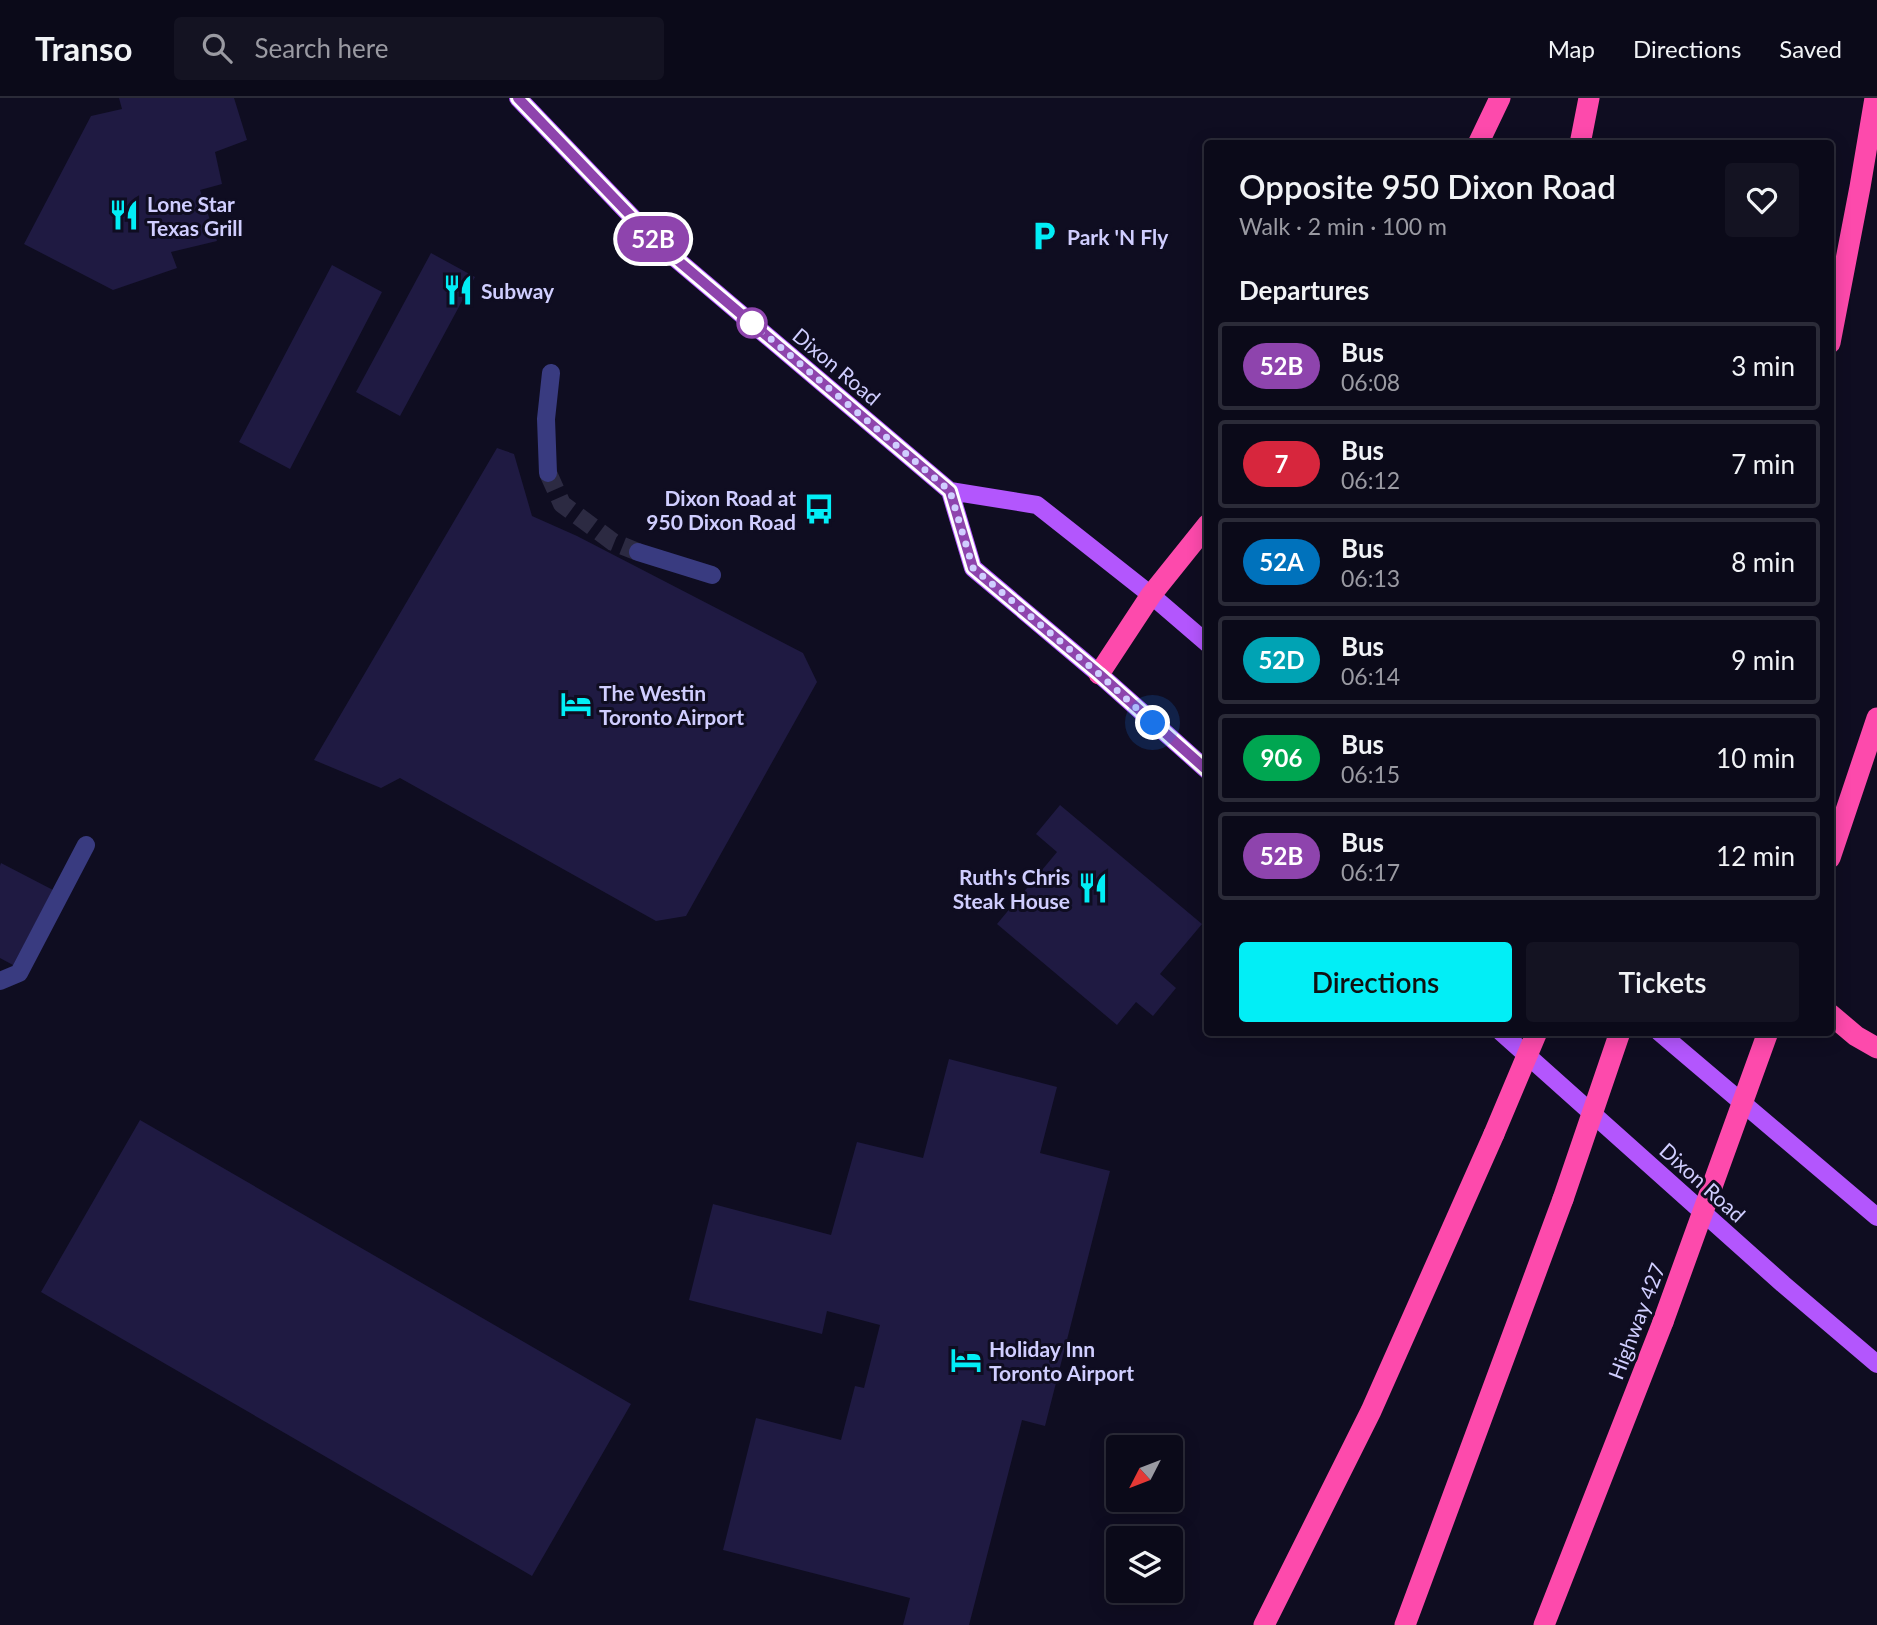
<!DOCTYPE html>
<html lang="en">
<head>
<meta charset="utf-8">
<style>
  body { margin:0; font-family:Lato,sans-serif; background:#141322; color:#f1f3f6; height:100vh; display:flex; flex-direction:column; font-size:26px; white-space:nowrap }
  * { box-sizing:border-box; margin:0 }
  p { font-size:23px; color:#9a9aa2 }
  .icon { flex:none; width:38px; height:38px; fill:none; stroke:currentColor; stroke-width:2; stroke-linecap:round; stroke-linejoin:round }
  .map { position:relative; flex:1; overflow:hidden }
  .sheet { position:absolute; left:1204px; top:42px; width:630px; height:896px; display:flex; flex-direction:column; background:#0b0a19; border-radius:7px; box-shadow:0 4px 18px #0003,0 0 0 2px #2b2b38 }
  .sheet>* { flex:none }
  .badge { padding:0 14px; border-radius:23px; font-size:24px; line-height:46px }
  .needle { width:46px; rotate:228deg }
  .controls { position:absolute; left:1106px; top:1337px; display:grid; gap:14px }
  .controls a { display:grid; place-items:center; width:77px; height:77px; border-radius:7px; background:#0b0a19; box-shadow:0 4px 18px #0003,0 0 0 2px #2b2b38; font-size:35px }
  .you { position:absolute; width:35px; height:35px; margin:-18px; border:5px solid #fff; border-radius:50%; background:#1a73e8; box-shadow:0 0 0 10px #1a73e833 }
  .map>.badge { position:absolute; translate:-50% -50%; box-shadow:0 0 0 4px #fff }
  h2 { padding:0 35px; font-size:26px; line-height:63px }
  .round { display:grid; place-items:center; flex:none; width:74px; height:74px; border-radius:7px; background:#141322 }
  .head { display:flex; align-items:center; justify-content:space-between; height:119px; padding:0 35px }
  h1 { font-size:33px; font-weight:600; line-height:52px }
  .action { display:flex; gap:14px; margin-top:auto; padding:14px 35px }
  .action a { flex:1; height:80px; border-radius:7px; background:#02eef6; color:#111; font-size:28px; font-weight:600; line-height:80px; text-align:center }
  .action a+a { background:#141322; color:#f1f3f6 }
  ul { padding:0; list-style:none }
  li { display:flex; align-items:center; gap:21px; height:88px; margin:0 14px 10px; padding:0 21px; border:4px solid #2b2b38; border-radius:7px }
  li div { flex:1 }
  li b { display:block; font-size:26px }
  li em { font-style:normal }
  li .badge { min-width:77px; font-weight:700; text-align:center }
  header { display:flex; align-items:center; gap:42px; box-sizing:border-box; height:98px; padding:0 35px; background:#0b0a19; border-bottom:2px solid #2b2b38 }
  header strong { font-size:33px }
  nav { display:flex; gap:38px; margin-inline-start:auto; font-size:24px }
  .search { width:490px; height:63px; background:#141322; display:flex; align-items:center; gap:18px; box-sizing:border-box; padding:0 24px; border-radius:7px; color:#9a9aa2; font-size:26px }
  .map>svg:first-child { display:block }
  .building { fill:#1f1a42 }
  .lines { fill:none; stroke-linecap:round; stroke-linejoin:round }
  .minor-tunnel { stroke:#2c2a42; stroke-width:18; stroke-dasharray:18 9; stroke-linecap:butt }
  .minor { stroke:#393b80; stroke-width:18 }
  .major { stroke:#b356fd; stroke-width:18 }
  .highway { stroke:#fd4aac; stroke-width:21 }
  .highway-bridge { stroke:#fd4aac; stroke-width:21 }
  .line-casing { stroke:#fff; stroke-width:16 }
  .line { stroke:#8e44ad; stroke-width:10 }
  .walk { stroke:#d0ceff; stroke-width:7; stroke-dasharray:0 12.6 }
  .stop-dot { fill:#fff; stroke:#8e44ad; stroke-width:3.5 }
  .labels { text-anchor:middle; dominant-baseline:central; stroke-width:6; stroke-linejoin:round; paint-order:stroke }
  .poi-label { font-size:21px; font-weight:bold; fill:#d0ceff; stroke:#0f0d21; text-anchor:start }
  .street-label { font-size:21px; fill:#d0ceff; stroke:#0f0d21 }
</style>
</head>
<body>
<header>
<strong>Transo</strong>
<div class="search"><svg class="icon" aria-label="search" viewBox="0 0 24 24"><circle cx="10" cy="10" r="6"/><path d="M15 15l6 6"/></svg>Search here</div>
<nav><a>Map</a><a>Directions</a><a>Saved</a></nav>
</header>
<div class="map">
<svg width="1877" height="1527" viewBox="0 0 1877 1527">
  <rect width="100%" height="100%" fill="#0f0d21"/>
  <!-- building -->
  <path class="building" d="M119,0H234L247,42L215,54L222,86L200,92L217,143L171,154L177,170L113,192L24,146L91,18L122,11Z
    M431,155L475,179L400,318L356,294Z
    M332,167L382,194L290,371L239,344Z
    M497,350L514,356L532,418L577,438L803,555L817,584L686,818L656,823L400,680L381,690L314,662Z
    M1060,707L1202,826L1160,876L1176,890L1153,918L1136,904L1117,927L997,826L1057,754L1036,736Z
    M1,765L53,792L13,867L0,860V768Z
    M949,961L1057,989L1040,1055L1110,1073L1045,1328L1022,1322L969,1527H903L910,1500L723,1452L756,1320L841,1342L855,1288L864,1290L880,1227L827,1213L822,1236L689,1202L713,1106L831,1137L857,1044L923,1060Z
    M140,1022L631,1306L532,1478L41,1194Z"/>
  <g class="lines">
    <!-- minor-tunnel -->
    <path class="minor-tunnel" d="M548,375L562,406L613,444L638,454"/>
    <!-- minor -->
    <path class="minor" d="M548,375L546,321L551,275
      M638,454L712,477
      M0,883L19,875L86,747"/>
    <!-- major -->
    <path class="major" d="M518,0L656,144L950,393L1037,407L1151,497L1208,546
      M950,393L973,470L1099,576L1208,673
      M1501,934L1783,1186L1877,1266
      M1659,934L1877,1119"/>
    <!-- highway -->
    <path class="highway" d="M1478,46L1500,0
      M1580,46L1589,0
      M1830,245L1860,89L1875,0
      M1099,576L1151,497L1208,426
      M1830,760L1877,620
      M1830,916L1856,938L1877,950
      M1264,1527L1371,1313L1494,1036
      M1405,1527L1563,1101
      M1544,1527L1663,1224"/>
    <!-- highway-bridge -->
    <path class="highway-bridge" d="M1494,1036L1537,934
      M1563,1101L1620,934
      M1663,1224L1768,934"/>
  </g>
  <g class="lines">
    <!-- line casing -->
    <g class="line-casing">
      <path id="line" d="M518,0L656,144L950,393L973,470L1099,576L1208,673"/>
    </g>
    <!-- line -->
    <use href="#line" class="line"/>
    <!-- walk -->
    <path class="walk" d="M752,225L950,393L973,470L1099,576L1153,625"/>
  </g>
  <!-- icons -->
  <defs>
    <g id="restaurant-bare" transform="scale(2.415)"><path d="M-5-6h1v4h1v-4h1v4h1v-4h1v5L-1.5 .5V6h-2V.5L-5-1ZM5-6V6H3V1.5H1.5Q1.5-4 5-6Z" fill="#02eef6" stroke="#0f0d21" stroke-width="2.5" paint-order="stroke"/></g>
    <g id="parking-bare" transform="scale(2.415)"><path d="M-3.5-5.5H1a3.5 3.5 0 0 1 0 7H-1V5.5H-3.5ZM-1-3.4V-.6H.8a1.4 1.4 0 0 0 0-2.8Z" fill="#02eef6" stroke="#0f0d21" stroke-width="2.5" paint-order="stroke"/></g>
    <g id="bus-bare" transform="scale(2.415)"><path d="M-5-6H5V4H4V6H2V4H-2V6H-4V4H-5ZM-3.5-4V0h7V-4ZM-3.5 1.2v1.5H-2V1.2ZM2 1.2v1.5H3.5V1.2Z" fill="#02eef6" stroke="#0f0d21" stroke-width="2.5" paint-order="stroke"/></g>
    <g id="hotel-bare" transform="scale(2.415)"><path d="M-6-4.5h1.5V1H6V5H4.5V3h-9V5H-6ZM-4 0a1.8 1.8 0 1 1 3.6 0ZM.5 0V-2.5h3Q6-2.5 6 0Z" fill="#02eef6" stroke="#0f0d21" stroke-width="2.5" paint-order="stroke"/></g>
  </defs>
  <g fill-rule="evenodd">
    <use href="#restaurant-bare" x="124" y="117"/>
    <use href="#parking-bare" x="1044" y="138"/>
    <use href="#restaurant-bare" x="458" y="192"/>
    <use href="#bus-bare" x="819" y="411"/>
    <use href="#hotel-bare" x="576" y="606"/>
    <use href="#restaurant-bare" x="1093" y="790"/>
    <use href="#hotel-bare" x="966" y="1262"/>
  </g>
  <!-- markers -->
  <circle class="stop-dot" cx="752" cy="225" r="14"/>
  <g class="labels">
    <!-- poi labels -->
    <g class="poi-label">
      <text x="147" y="105">Lone Star<tspan x="147" dy="24">Texas Grill</tspan></text>
      <text x="1067" y="138">Park 'N Fly</text>
      <text x="481" y="192">Subway</text>
      <text x="796" y="399" text-anchor="end">Dixon Road at<tspan x="796" dy="24">950 Dixon Road</tspan></text>
      <text x="599" y="594">The Westin<tspan x="599" dy="24">Toronto Airport</tspan></text>
      <text x="1070" y="778" text-anchor="end">Ruth's Chris<tspan x="1070" dy="24">Steak House</tspan></text>
      <text x="989" y="1250">Holiday Inn<tspan x="989" dy="24">Toronto Airport</tspan></text>
    </g>
    <!-- street labels -->
    <g class="street-label">
      <text transform="translate(837 268) rotate(40)">Dixon Road</text>
      <text transform="translate(1703 1084) rotate(42)">Dixon Road</text>
      <text transform="translate(1636 1223) rotate(-69)">Highway 427</text>
    </g>
  </g>
</svg>
<div class="controls">
<a><svg class="needle" viewBox="-14 -14 28 28"><path d="M0-13l5 13h-10z" fill="#e53935"/><path d="M0 13l5-13h-10z" fill="#9a9aa2"/></svg></a>
<a><svg class="icon" aria-label="layers" viewBox="0 0 24 24"><path d="M12 4l9 5-9 5-9-5zM3 14l9 5 9-5"/></svg></a>
</div>
<div class="you" style="left:1153px;top:625px"></div>
<b class="badge" style="left:653px;top:141px;background:#8e44ad;color:#fff">52B</b>
<section class="sheet">
<div class="head"><div><h1>Opposite 950 Dixon Road</h1><p>Walk · 2 min · 100 m</p></div><a class="round"><svg class="icon" aria-label="heart" viewBox="0 0 24 24"><path d="M12 20l-8-8c-3-5 5-10 8-4 3-6 11-1 8 4z"/></svg></a></div>
<h2>Departures</h2>
<ul>
<li><span class="badge" style="background:#8e44ad;color:#fff">52B</span><div><b>Bus</b><p>06:08</p></div><em>3 min</em></li>
<li><span class="badge" style="background:#d7263d;color:#fff">7</span><div><b>Bus</b><p>06:12</p></div><em>7 min</em></li>
<li><span class="badge" style="background:#0072bc;color:#fff">52A</span><div><b>Bus</b><p>06:13</p></div><em>8 min</em></li>
<li><span class="badge" style="background:#00a3b4;color:#fff">52D</span><div><b>Bus</b><p>06:14</p></div><em>9 min</em></li>
<li><span class="badge" style="background:#00a651;color:#fff">906</span><div><b>Bus</b><p>06:15</p></div><em>10 min</em></li>
<li><span class="badge" style="background:#8e44ad;color:#fff">52B</span><div><b>Bus</b><p>06:17</p></div><em>12 min</em></li>
</ul>
<div class="action"><a>Directions</a><a>Tickets</a></div>
</section>
</div>
</body>
</html>
